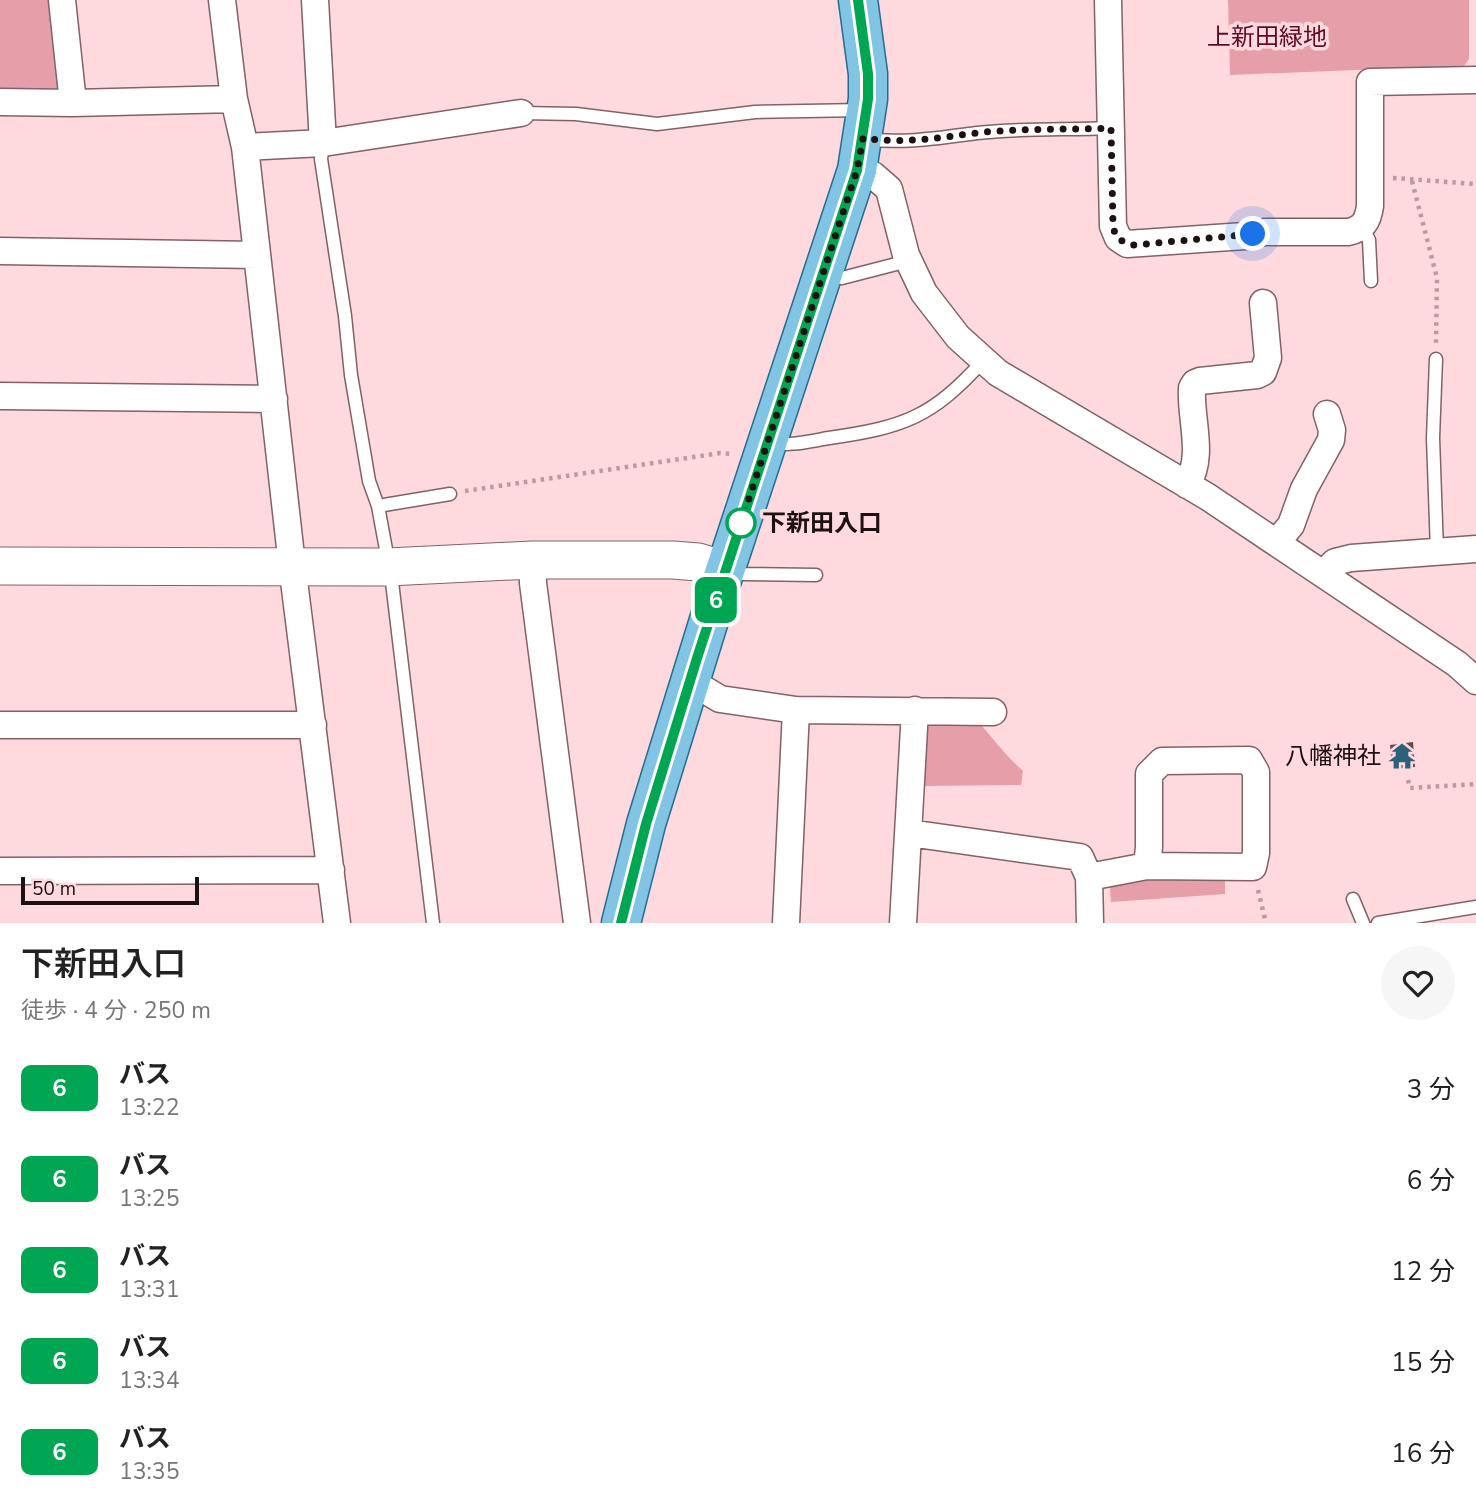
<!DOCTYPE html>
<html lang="ja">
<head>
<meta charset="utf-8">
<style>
  body { margin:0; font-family:"Nunito Sans","Noto Sans JP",sans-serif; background:#f6f6f6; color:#222; height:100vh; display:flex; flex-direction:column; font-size:26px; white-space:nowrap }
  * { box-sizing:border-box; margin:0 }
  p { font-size:23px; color:#767676 }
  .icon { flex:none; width:38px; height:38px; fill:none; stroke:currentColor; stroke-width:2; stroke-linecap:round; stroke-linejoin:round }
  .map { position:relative; height:923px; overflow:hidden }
  .sheet { display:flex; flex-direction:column; background:#fff; flex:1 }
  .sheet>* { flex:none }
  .badge { padding:0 14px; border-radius:10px; font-size:24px; line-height:46px }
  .scale { position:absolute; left:21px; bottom:18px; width:178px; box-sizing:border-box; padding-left:7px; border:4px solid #1d1112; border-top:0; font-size:19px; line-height:24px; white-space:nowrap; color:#1d1112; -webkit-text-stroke:5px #fed9dd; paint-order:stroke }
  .you { position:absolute; width:35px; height:35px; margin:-18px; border:5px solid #fff; border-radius:50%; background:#1a73e8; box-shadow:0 0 0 10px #1a73e833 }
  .map>.badge { position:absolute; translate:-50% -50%; box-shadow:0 0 0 4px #fff }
  .round { display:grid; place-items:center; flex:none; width:74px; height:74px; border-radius:37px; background:#f6f6f6 }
  .overview { display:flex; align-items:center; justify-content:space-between; height:119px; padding:0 21px }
  h1 { font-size:33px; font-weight:600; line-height:52px }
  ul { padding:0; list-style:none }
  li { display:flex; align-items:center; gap:21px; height:91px; padding:0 21px }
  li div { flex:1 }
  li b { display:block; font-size:26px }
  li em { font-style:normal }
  li .badge { min-width:77px; font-weight:700; text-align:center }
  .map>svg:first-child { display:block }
  .green { fill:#e69ea8 }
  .building { fill:#684a4e }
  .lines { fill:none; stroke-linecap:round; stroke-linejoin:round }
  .lane-casing { stroke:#816266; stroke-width:15 }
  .street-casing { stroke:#816266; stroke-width:29 }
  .secondary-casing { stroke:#816266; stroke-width:39 }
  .primary-casing { stroke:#276c8e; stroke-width:41 }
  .path { stroke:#b99c9f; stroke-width:4.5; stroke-dasharray:3.5 5; stroke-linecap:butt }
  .lane { stroke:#fff; stroke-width:12 }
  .street { stroke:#fff; stroke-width:26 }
  .secondary { stroke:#fff; stroke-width:37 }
  .primary { stroke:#81c4e3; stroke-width:38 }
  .line-casing { stroke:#fff; stroke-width:16 }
  .line { stroke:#00a651; stroke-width:10 }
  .walk { stroke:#1d1112; stroke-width:7; stroke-dasharray:0 12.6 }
  .stop-dot { fill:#fff; stroke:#00a651; stroke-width:3.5 }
  .labels { text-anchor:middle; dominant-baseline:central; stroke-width:7; stroke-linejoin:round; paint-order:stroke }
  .park-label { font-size:24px; fill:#600924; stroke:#fed9dd }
  .stop-label { font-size:24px; font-weight:bold; fill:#1d1112; stroke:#fed9dd; text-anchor:start }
  .poi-label { font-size:24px; fill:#1d1112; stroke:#fed9dd; text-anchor:end }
</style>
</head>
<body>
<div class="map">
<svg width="1476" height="923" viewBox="0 0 1476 923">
  <rect width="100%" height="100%" fill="#fed9dd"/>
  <!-- green -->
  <path class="green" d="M0,0H52L64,91H0Z
    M1228,0H1469V59L1461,70H1356L1230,75Z
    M930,725L982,726C996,742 1006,756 1023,771L1021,785L923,786L924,733Z
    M1225,879V894L1111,902L1110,887L1150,880Z"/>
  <!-- building -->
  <path class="building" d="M1413,742L1415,767L1392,769L1390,745Z"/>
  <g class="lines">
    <!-- lane casing -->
    <g class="lane-casing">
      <path id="lane" d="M521,113L576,114L657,124L755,112L863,110
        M864,139C903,144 939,138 977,133C1021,128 1067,130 1111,128
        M323,143L321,159L345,316L351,375L369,481L378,506L392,582L433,923
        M1362,226L1369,240L1371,281
        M827,276L842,278L908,261
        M1436,359L1433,438L1437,551
        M770,442C789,447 810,441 829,438C904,427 931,418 983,361
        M378,506L450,494
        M729,571L744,574L816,575
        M1353,899L1363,923
        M1378,923L1476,907"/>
    </g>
    <!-- street casing -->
    <g class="street-casing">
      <path id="street" d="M62,0L73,103
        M222,0L234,99L245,147L292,565L337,923
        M315,0L323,143
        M1108,0L1113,226L1118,238L1127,244L1245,236L1265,232H1348C1363,229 1368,221 1370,206V82L1476,80
        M0,102L73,103L234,99
        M245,147L323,143L521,113
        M857,170L873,175L889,189L906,255L924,293L958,337L998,373L1208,497L1457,664L1476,681
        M0,251L256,255
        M0,396L274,399
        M1187,485C1205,455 1190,420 1192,388L1195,383L1200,381L1257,375L1263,372L1268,358L1263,303
        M1277,542L1291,525L1304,489L1331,440L1332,430L1327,414
        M532,560L533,583L577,923
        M1323,574L1335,562L1351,558L1476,549
        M690,681L720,699L796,710L993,712
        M0,725H313
        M909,833L1080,857L1089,877L1090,923
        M0,871L331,870
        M1089,877L1147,866L1253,867L1256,853V772L1249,760L1162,761L1149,774V847L1147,866
        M786,923L796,710
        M903,923L915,710"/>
    </g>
    <!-- secondary casing -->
    <g class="secondary-casing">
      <path id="secondary" d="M0,566L388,567L532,560H673L698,562L725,570"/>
    </g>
    <!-- primary casing -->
    <g class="primary-casing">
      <path id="primary" d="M621,923L646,824L714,604L857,170L868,99V74L858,0"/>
    </g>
    <!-- path -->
    <path class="path" d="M1393,178L1476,184
      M1412,181L1437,278L1436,344
      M465,491L720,453L732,454
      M1408,780L1410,788L1476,784
      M1258,890L1266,923"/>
    <!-- lane -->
    <use href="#lane" class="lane"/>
    <!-- street -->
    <use href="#street" class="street"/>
    <!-- secondary -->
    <use href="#secondary" class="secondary"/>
    <!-- primary -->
    <use href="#primary" class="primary"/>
  </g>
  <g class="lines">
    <!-- line casing -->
    <g class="line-casing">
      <path id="line" d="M621,923L646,824L698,655L857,170L868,99V74L858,0"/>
    </g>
    <!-- line -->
    <use href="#line" class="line"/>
    <!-- walk -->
    <path class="walk" d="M741,523L857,170L863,138C902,144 938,138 976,133C1021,128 1067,130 1111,128L1113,226C1115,238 1123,244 1135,245L1253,234"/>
  </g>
  <!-- icons -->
  <defs>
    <g id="temple-bare" transform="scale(2.1)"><path d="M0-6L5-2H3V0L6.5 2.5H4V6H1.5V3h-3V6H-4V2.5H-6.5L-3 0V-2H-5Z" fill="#2c617c" stroke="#fed9dd" stroke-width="2.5" paint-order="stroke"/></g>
  </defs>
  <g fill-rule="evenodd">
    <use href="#temple-bare" x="1402" y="756"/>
  </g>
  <!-- markers -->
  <circle class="stop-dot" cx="741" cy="523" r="14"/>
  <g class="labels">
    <!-- park labels -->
    <g class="park-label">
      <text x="1267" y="37">上新田緑地</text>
    </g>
    <!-- stop labels -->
    <g class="stop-label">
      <text x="762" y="523">下新田入口</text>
    </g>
    <!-- poi labels -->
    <g class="poi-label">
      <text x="1381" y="756">八幡神社</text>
    </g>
  </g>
</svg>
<div class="scale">50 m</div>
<div class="you" style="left:1253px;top:234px"></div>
<b class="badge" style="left:716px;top:600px;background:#00a651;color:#fff">6</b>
</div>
<section class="sheet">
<div class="overview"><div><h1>下新田入口</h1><p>徒歩 · 4 分 · 250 m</p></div><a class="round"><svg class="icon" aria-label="heart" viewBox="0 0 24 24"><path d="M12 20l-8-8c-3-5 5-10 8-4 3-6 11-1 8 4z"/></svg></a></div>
<ul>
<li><span class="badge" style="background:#00a651;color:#fff">6</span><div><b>バス</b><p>13:22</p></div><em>3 分</em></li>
<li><span class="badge" style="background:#00a651;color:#fff">6</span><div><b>バス</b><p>13:25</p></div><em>6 分</em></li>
<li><span class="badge" style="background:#00a651;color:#fff">6</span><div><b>バス</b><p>13:31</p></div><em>12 分</em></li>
<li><span class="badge" style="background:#00a651;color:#fff">6</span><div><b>バス</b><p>13:34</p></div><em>15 分</em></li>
<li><span class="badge" style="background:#00a651;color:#fff">6</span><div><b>バス</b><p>13:35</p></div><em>16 分</em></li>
</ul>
</section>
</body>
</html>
